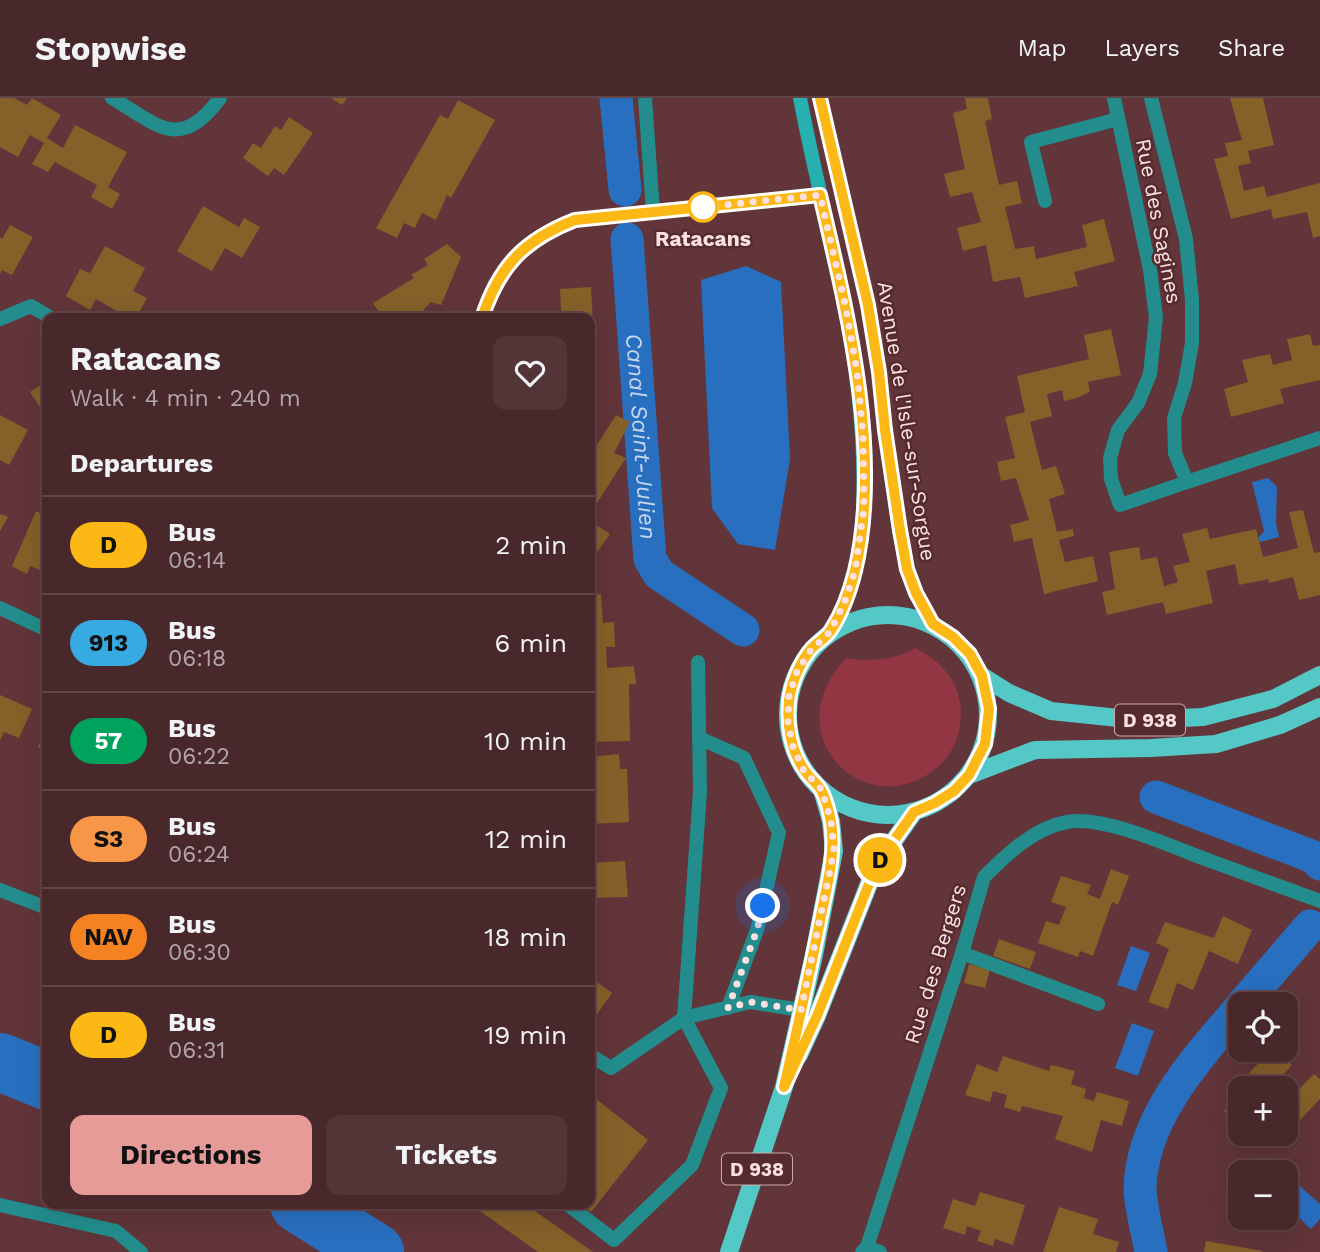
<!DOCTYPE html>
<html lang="en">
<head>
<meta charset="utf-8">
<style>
  body { margin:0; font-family:"Work Sans",sans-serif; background:#533437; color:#f1f3f6; height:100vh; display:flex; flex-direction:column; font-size:26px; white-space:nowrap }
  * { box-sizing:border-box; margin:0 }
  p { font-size:23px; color:#b1a6a9 }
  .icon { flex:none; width:38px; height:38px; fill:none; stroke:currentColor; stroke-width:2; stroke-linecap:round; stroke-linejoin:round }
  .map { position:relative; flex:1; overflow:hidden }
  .drawer { position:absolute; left:42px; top:215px; width:553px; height:896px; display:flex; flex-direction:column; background:#49282b; border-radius:14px; box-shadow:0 7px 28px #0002,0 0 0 2px #614447 }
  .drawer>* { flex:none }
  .badge { padding:0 14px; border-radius:23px; font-size:24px; line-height:46px }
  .controls { position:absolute; left:1228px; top:894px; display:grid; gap:14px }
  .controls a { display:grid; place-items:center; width:70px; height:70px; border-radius:14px; background:#49282b; box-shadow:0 7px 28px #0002,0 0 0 2px #614447; font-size:35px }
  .you { position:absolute; width:35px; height:35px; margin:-18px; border:5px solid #fff; border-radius:50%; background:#1a73e8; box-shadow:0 0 0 10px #1a73e833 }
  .map>.badge { position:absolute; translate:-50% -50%; box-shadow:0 0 0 4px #fff }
  h2 { padding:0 28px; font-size:26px; line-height:63px }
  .round { display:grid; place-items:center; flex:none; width:74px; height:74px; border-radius:14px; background:#533437 }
  .headline { display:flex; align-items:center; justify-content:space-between; height:119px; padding:0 28px }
  h1 { font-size:33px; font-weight:700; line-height:52px }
  .button { display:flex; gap:14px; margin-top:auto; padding:14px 28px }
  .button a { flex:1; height:80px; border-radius:14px; background:#e69b98; color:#111; font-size:28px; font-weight:700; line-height:80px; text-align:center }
  .button a+a { background:#533437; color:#f1f3f6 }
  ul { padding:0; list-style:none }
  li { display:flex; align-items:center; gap:21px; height:98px; padding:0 28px; border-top:2px solid #614447 }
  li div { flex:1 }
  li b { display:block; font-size:26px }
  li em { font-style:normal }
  li .badge { min-width:77px; font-weight:700; text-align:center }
  header { display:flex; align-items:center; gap:42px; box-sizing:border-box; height:98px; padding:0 35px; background:#49282b; border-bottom:2px solid #614447 }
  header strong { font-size:33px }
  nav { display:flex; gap:38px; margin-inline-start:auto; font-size:24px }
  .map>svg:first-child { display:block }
  .green { fill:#923644 }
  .water { fill:#296fc0 }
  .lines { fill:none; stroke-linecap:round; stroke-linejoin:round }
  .canal { stroke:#296fc0; stroke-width:33 }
  .river { stroke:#296fc0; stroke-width:58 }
  .building { fill:#856029 }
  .service { stroke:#238d8d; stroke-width:14 }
  .minor { stroke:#238d8d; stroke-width:14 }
  .secondary { stroke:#26b1b0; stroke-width:14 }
  .primary { stroke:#54c8c7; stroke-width:18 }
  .line-casing { stroke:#fff; stroke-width:16 }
  .line { stroke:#fcb814; stroke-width:10 }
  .walk { stroke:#fde1e2; stroke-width:7; stroke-dasharray:0 12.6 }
  .stop-dot { fill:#fff; stroke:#fcb814; stroke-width:3.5 }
  .labels { text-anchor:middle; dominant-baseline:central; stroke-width:5; stroke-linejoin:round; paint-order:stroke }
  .shield { fill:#552b2f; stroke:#cbaaac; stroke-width:2 }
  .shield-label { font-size:19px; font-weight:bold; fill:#fde1e2 }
  .street-label { font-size:21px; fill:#fde1e2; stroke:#552b2f }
  .stop-label { font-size:21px; font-weight:bold; fill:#fde1e2; stroke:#552b2f }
  .water-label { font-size:23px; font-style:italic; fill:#c6d7ec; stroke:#552b2f }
</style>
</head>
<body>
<header>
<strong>Stopwise</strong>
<nav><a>Map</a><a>Layers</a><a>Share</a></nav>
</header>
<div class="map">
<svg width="1320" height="1154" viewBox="0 0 1320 1154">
  <rect width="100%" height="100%" fill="#613539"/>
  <!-- green -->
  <path class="green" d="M915,550C942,563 961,585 961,616C961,636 953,656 938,669C868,729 772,638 846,560C868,564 896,562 915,550Z"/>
  <!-- water -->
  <path class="water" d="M746,168L781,184L790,361L775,452L738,446L712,410L701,182Z
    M1268,380L1277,389L1276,425L1279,439L1260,444L1258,440L1264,433L1252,384Z
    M1131,848L1150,855L1136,893L1117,887Z
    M1132,925L1154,933L1138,978L1115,970Z
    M1292,1081L1320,1106V1121L1311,1131L1286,1108V1087Z"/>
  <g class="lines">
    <!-- canal -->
    <g class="canal">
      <path d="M616,0L625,92"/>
      <path id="s1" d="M627,141L650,461L659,476L743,532"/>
      <path d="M1156,699L1316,760L1320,766"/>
      <path d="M1243,906L1310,828"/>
      <path d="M1151,1154C1148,1136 1140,1107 1140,1090C1142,1019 1197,960 1241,909"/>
    </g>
    <!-- river -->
    <path class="river" d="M0,964L47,983
      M299,1106L375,1154"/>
  </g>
  <!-- building -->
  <path class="building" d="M0,0H14L27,7L32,0L61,17L47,40L63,50L75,27L127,54L108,89L120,96L112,111L91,99L97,87L55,64L48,74L32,66L44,45L30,37L18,59L0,49Z
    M331,0H347L342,7Z
    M965,0H988L992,21L985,23L999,87L1017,83L1022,105L1005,109L1015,151L1034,148L1036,161L1087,149L1082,127L1104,121L1115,163L1074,174L1078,188L1025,200L1020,179L993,184L986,147L963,153L957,130L981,124L972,94L950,99L944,76L965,71L953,15L967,11Z
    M1230,0H1263L1274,47L1248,53L1251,65L1238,68L1244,93L1264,88L1267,99L1320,85V138L1313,140L1307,114L1273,121L1271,111L1231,121L1214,61L1228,58L1225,45L1242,42Z
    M458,2L495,22L451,100L447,97L436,122L422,115L415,130L404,125L397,140L376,130L440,17L448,21Z
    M289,19L313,35L284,77L274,70L268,78L243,60L253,45L261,50L275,28L281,32Z
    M203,108L239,129L244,120L260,129L242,160L225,150L212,173L177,153Z
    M10,127L33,139L12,177L2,172L0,176V139L2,141Z
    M447,146L461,159L441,207L431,204L424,211L425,220H383L373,205L414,180L411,177L428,167L424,161Z
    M105,148L145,170L133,193L147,200L136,220H117L120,215L96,201L90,212L66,198L80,171L90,175Z
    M591,189L594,242H590V220H551L550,214L561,213L560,191Z
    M1111,231L1121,277L1088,284L1090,294L1077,300L1064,303L1062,292L1047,296L1052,318L1030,324L1042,372L1056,368L1065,396L1049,401L1057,434L1073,431L1074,438L1059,442L1065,464L1093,458L1098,483L1044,496L1032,440L1014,444L1010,427L1029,422L1016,380L1001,383L997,364L1015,360L1005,319L1025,314L1017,278L1089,261L1084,237Z
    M1310,236L1313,248L1320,247V282L1280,291L1284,305L1231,319L1224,291L1248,284L1242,262L1270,256L1273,267L1292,262L1287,241Z
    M44,285L47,290V320L30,294Z
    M0,317L28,332L9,367L0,362Z
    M616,317L630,324L614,355L626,360L590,416V358Z
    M1303,412L1314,455L1320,454V497L1299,502L1293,479L1269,485L1268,481L1239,487L1235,466L1206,473L1213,505L1166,516L1163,504L1107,517L1102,494L1115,491L1109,454L1139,449L1141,462L1157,459L1164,488L1178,484L1173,468L1190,464L1182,436L1207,430L1210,441L1256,431L1263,459L1298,450L1289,414Z
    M36,413L47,418V475L30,468L27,476L12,468Z
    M0,416L8,419L0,433Z
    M590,423L610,436L590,464Z
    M601,496L603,525L614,524L615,549H606L607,570L634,568L636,586H629L630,643L590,644V588L595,587L594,571L590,572V497Z
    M0,597L32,611L19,640L4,634L0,642Z
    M47,630V653L38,649Z
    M619,656L620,671H627L629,724L591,726L590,659Z
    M625,763L628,799L590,800V765Z
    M1111,771L1129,778L1118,807L1112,804L1093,858L1080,853L1078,859L1038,845L1046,823L1059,827L1066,809L1051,804L1061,778L1091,787L1087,796L1100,801Z
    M1223,818L1252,832L1238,866L1209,853L1193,892L1177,885L1168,911L1148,904L1169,851L1156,845L1165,824L1214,840Z
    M999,841L1036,854L1030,871L993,858Z
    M969,866L990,872L985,890L964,885Z
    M590,879L612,895L590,926Z
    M1271,952H1275L1292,967L1281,979L1296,994L1314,976L1320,981V1001L1300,1022L1286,1008V990H1246L1255,981L1249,975Z
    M1003,958L1049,973L1051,967L1075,973L1071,986L1086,991L1084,1000L1094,1003L1097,994L1129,1003L1122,1028L1101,1022L1092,1054L1055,1041L1063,1018L1022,1008L1020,1014L1004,1009L1007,997L993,993L990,1004L965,997L977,966L997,974Z
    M590,996L648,1042L591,1114L581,1106H590Z
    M1241,996V1030L1224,1013Z
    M980,1094L1025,1107L1013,1147L995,1141L993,1148L977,1143L981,1133L967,1128L965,1137L943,1130L953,1101L975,1108Z
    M470,1106H525L593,1154H538Z
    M1059,1109L1098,1121L1093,1136L1119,1144L1116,1154H1043Z
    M1206,1143L1263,1153L1262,1154H1204Z"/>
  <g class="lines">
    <!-- service -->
    <path class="service" d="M1045,103L1031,44L1118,21
      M698,564L700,694L684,920L750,904L801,912
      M699,640L744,660L779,735L757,832L728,910
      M0,792L47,810
      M962,855L1098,906
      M567,1106L614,1142L692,1067L721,990L684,920L611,970L590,957
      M0,1107L116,1133L141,1154
      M867,1149L880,1154"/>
    <!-- minor -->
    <path class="minor" d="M112,0C159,28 180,54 220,0
      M645,0L653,114
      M1114,0L1150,172L1156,219L1150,276L1138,305L1118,332L1110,360L1111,381L1120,407L1187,384L1175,355L1174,320L1185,285L1192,245V202L1186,141L1151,0
      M482,220C500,167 523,143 574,122L820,97
      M0,221L31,208L51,220
      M1187,384L1320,340
      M0,510L47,532
      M862,1154L867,1149L962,855L984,779C1007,756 1034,730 1067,724C1103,717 1170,748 1205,761C1243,775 1282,789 1320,803"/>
    <!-- secondary -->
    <path class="secondary" d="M800,0C823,121 860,239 863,363C864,400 864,438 854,475C849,496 840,515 830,534
      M820,0L868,207L879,274L885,332L899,432L907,471L916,495L933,526"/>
    <!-- primary -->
    <path class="primary" d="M788 617a100 100 0 1 1 200 0a100 100 0 1 1-200 0Z
      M982,578L1009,595L1051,613L1138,622L1203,619L1273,601L1320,577
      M969,677L1035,652L1151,650L1216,646L1280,627L1320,609
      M799,957L817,918L876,768L914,714
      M729,1154L784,989L814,857L834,753L831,723L822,692"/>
  </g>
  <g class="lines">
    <!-- line casing -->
    <g class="line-casing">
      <path id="line" d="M482,220C499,168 524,142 575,122L820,97C847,213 883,355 855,473C850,493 842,515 831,532C827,539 818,544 812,550C800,564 791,585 789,603C787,627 791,653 805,673C809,679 815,684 819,689C826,698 829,714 831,724C836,756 827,787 821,818C810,875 797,932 784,989L817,918L876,768L914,714L935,705L954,693L969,677L985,646L989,611L982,578L970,556L953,539L933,526L916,495L907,471L900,432L885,332L879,274L868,207L820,0"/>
    </g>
    <!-- line -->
    <use href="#line" class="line"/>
    <!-- walk -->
    <path class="walk" d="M703,109L820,97L846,210L857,274L863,336L864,410L855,473L845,503L830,534L811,552L797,574L789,598L788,624L793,649L804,673L822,692L831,723L834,753L801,912L750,904L728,910L757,832L763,808"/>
  </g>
  <!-- markers -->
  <circle class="stop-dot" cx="703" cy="109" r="14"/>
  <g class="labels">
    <!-- shield labels -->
    <g class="shield">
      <rect x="1115" y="606.5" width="70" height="31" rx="5"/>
      <rect x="722" y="1055.5" width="70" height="31" rx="5"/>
    </g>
    <g class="shield-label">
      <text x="1150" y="622">D 938</text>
      <text x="757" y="1071">D 938</text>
    </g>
    <!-- street labels -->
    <g class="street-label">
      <text transform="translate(1159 123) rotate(79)">Rue des Sagines</text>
      <text transform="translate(907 323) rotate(81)">Avenue de l'Isle-sur-Sorgue</text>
      <text transform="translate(935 866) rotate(-73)">Rue des Bergers</text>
    </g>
    <!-- stop labels -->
    <g class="stop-label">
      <text x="703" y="140">Ratacans</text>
    </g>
    <!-- water labels -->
    <g class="water-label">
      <text stroke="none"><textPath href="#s1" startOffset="198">Canal Saint-Julien</textPath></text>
    </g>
  </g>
</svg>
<div class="controls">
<a><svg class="icon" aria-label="locate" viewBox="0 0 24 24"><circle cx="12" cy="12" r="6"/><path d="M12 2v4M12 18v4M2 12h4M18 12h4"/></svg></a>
<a>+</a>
<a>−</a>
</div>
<div class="you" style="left:763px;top:808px"></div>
<b class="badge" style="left:880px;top:762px;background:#fcb814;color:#111">D</b>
<section class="drawer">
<div class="headline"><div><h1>Ratacans</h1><p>Walk · 4 min · 240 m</p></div><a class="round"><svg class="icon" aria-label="heart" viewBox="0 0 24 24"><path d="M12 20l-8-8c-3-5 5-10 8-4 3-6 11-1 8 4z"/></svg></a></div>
<h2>Departures</h2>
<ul>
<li><span class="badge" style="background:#fcb814;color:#111">D</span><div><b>Bus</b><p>06:14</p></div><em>2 min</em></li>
<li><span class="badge" style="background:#37aae1;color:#111">913</span><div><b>Bus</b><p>06:18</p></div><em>6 min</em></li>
<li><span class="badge" style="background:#00a35b;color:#fff">57</span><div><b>Bus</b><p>06:22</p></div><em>10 min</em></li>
<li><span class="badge" style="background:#f79646;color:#111">S3</span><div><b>Bus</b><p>06:24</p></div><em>12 min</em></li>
<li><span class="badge" style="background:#f58220;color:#111">NAV</span><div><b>Bus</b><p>06:30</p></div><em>18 min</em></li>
<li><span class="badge" style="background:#fcb814;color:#111">D</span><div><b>Bus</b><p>06:31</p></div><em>19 min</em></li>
</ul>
<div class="button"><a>Directions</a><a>Tickets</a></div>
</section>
</div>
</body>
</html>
